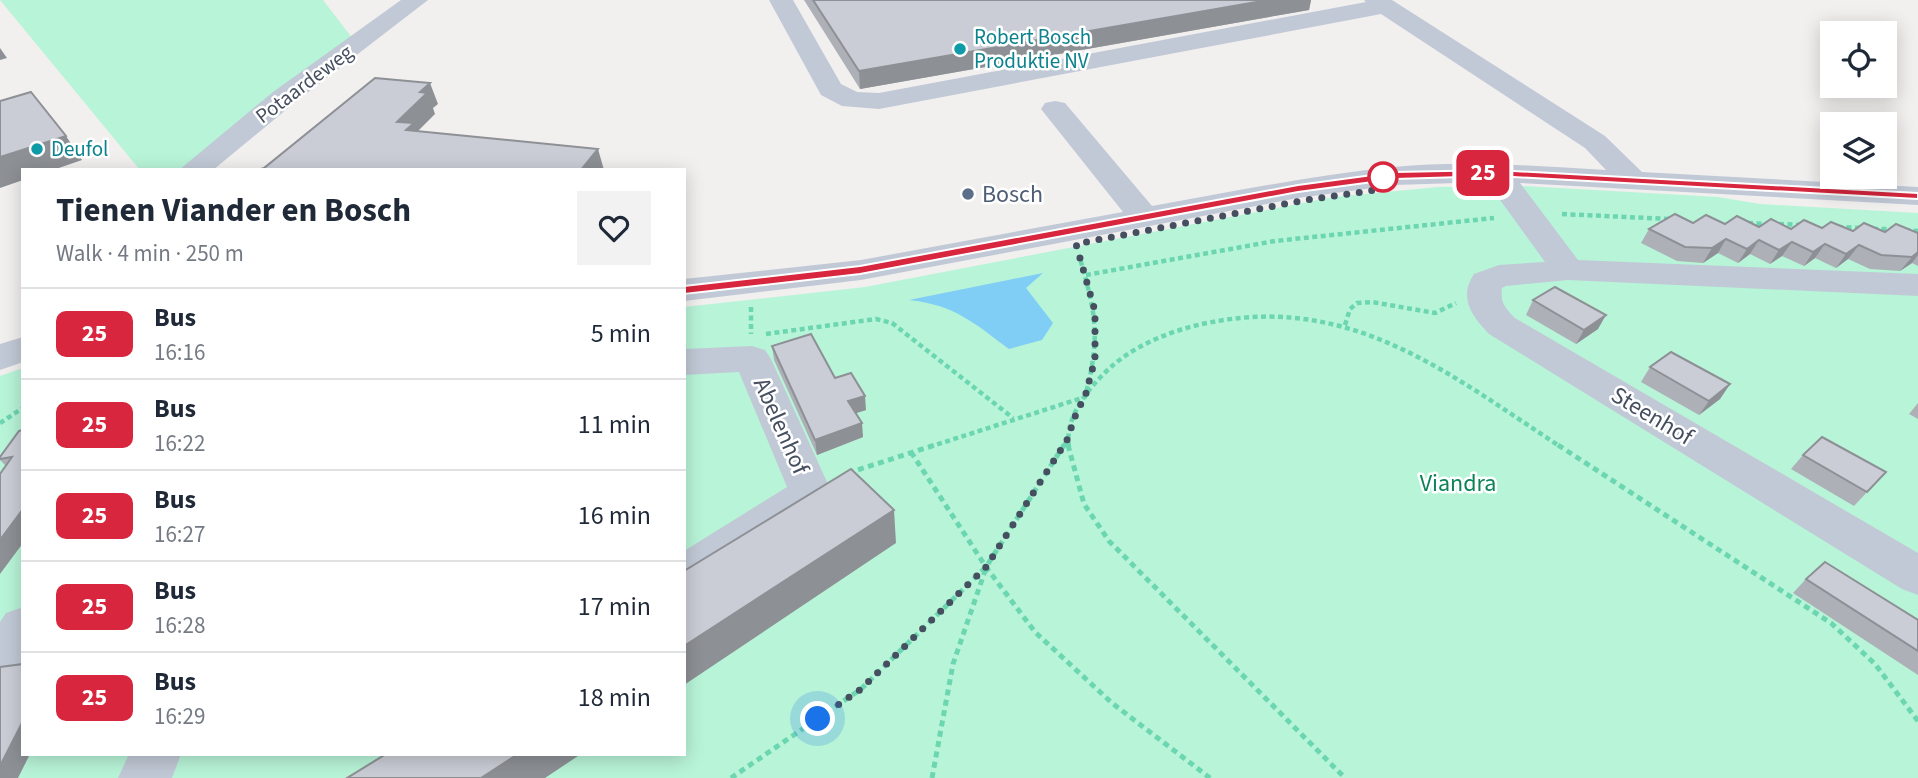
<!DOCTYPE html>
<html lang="en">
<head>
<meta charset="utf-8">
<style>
  body { margin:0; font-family:"Source Sans 3",sans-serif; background:#f2f2f3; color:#1f2937; height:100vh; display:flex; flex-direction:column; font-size:26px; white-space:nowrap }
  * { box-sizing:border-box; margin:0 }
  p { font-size:23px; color:#747a83 }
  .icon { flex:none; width:38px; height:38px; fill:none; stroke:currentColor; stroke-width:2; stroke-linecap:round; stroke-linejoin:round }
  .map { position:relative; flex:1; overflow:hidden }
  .sheet { position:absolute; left:21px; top:168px; width:665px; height:588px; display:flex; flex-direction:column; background:#fff; border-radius:0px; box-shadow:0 4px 18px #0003 }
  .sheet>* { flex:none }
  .badge { padding:0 14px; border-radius:10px; font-size:24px; line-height:46px }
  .tools { position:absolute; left:1820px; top:21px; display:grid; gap:14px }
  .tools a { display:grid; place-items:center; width:77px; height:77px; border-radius:0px; background:#fff; box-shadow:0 4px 18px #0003; font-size:35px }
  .you { position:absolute; width:35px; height:35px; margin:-18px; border:5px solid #fff; border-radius:50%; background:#1a73e8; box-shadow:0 0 0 10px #1a73e833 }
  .map>.badge { position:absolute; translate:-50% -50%; box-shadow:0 0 0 4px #fff }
  .round { display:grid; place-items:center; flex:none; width:74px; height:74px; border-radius:0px; background:#f2f2f3 }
  .headline { display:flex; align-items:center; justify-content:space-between; height:119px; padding:0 35px }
  h1 { font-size:33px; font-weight:700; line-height:52px }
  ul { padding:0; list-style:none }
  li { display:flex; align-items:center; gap:21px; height:91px; padding:0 35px; border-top:2px solid #e0e1e3 }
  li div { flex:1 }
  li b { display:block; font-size:26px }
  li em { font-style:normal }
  li .badge { min-width:77px; font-weight:700; text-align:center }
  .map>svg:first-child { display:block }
  .green { fill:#b8f4d8 }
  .water { fill:#80cdf6 }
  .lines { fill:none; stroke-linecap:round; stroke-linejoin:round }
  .path-far1 { stroke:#6cd6b1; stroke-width:4.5; stroke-dasharray:5 3.5; stroke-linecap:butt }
  .path { stroke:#6cd6b1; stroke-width:5; stroke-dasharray:6 4.5; stroke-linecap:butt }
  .minor { fill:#c1c9d6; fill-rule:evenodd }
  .wall { fill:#aeb0b7 }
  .shaded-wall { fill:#8d9095 }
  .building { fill:#cacdd5; stroke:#8d9095; stroke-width:2 }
  .line { fill:#d7263d; stroke:#fff; stroke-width:2 }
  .walk { stroke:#454f5f; stroke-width:7; stroke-dasharray:0 12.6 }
  .culture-dot { fill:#0f9aa8; stroke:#fff; stroke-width:2.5 }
  .stop-dot { fill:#fff; stroke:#d7263d; stroke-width:3.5 }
  .service-dot { fill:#5c6f8a; stroke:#fff; stroke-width:2.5 }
  .labels { text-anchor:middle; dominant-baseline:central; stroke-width:5; stroke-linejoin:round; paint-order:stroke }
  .far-culture-label { font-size:21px; fill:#0d838f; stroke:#fff; text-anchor:start }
  .far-street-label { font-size:21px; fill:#454f5f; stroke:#fff }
  .service-label { font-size:24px; fill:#4e5e75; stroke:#fff; text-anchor:start }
  .street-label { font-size:24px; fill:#454f5f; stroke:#fff }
  .park-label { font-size:24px; fill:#0c8358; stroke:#fff }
</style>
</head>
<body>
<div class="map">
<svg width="1918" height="778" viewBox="0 0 1918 778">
  <rect width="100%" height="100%" fill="#f2efef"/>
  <!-- green -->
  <path class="green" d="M0,0H323L353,39L188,170H140Z
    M1524,186L1718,197L1760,204L1918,213V778H0V376L23,368V754H684V307L865,287L1334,197L1438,187Z"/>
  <!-- water -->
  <path class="water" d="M1043,273L1026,288L1053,323L1042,340L1009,349C974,323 955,305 909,300Z"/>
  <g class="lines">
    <!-- path-far1 -->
    <path class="path-far1" d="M1562,214L1669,219
      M1748,223L1767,224
      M1779,224L1802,225
      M1838,227L1861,228
      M1873,229H1893
      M1905,230L1918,231
      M1086,275L1275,241L1494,218
      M751,307V334
      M1345,325L1350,309L1357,303L1372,302L1435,313L1456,303
      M766,334L876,319L892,323L1013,418
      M0,423L23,408
      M929,447L1085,397C1101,336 1096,314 1079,255
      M1063,447L1067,441
      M1069,447C1064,416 1091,385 1112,366C1141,341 1181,327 1218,321C1356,297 1452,376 1561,447"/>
    <!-- path -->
    <path class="path" d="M1068,445L1084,504L1109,541L1345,778
      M1558,445L1831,623L1875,664L1918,721
      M911,452L986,567L1035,632L1112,703L1210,778
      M848,473L935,445
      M731,778L861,689L986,567L1064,445
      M932,778L953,664L986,568"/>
    <!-- minor -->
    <path class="minor" d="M401,0H428L293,104L213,170H179L273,92Z
      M769,0H793L841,84L857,92L879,93L1366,2L1364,0H1392L1605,136L1642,172L1918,187V205L1520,183L1578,260L1918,274V296L1568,280L1506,286L1502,288C1500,302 1505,308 1515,318L1918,553V595L1902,589L1489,334C1472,316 1458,298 1474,274L1499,265L1545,262L1487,182L1395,185L1298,198L861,280L684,301V279L861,260L1123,212L1041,109L1045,103L1055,101L1065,103L1152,206C1232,192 1312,175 1394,167C1464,160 1535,166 1606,170L1585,148L1381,14L879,109L842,106L821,95Z
      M23,337V362L0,370V344Z
      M752,346L765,350L771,359L832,493L826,505L700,588L684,594V551L787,487L739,372L684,375V349Z
      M23,607V669L17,677L0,684V622L6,613Z
      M129,754H181L172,778H118Z"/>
  </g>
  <!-- wall -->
  <path class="wall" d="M804,0H1311L1309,10L860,89Z
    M1693,223L1791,229L1822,228L1853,231L1918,233V266L1912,263L1900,271L1870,269L1848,259L1836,268L1815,258L1804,266L1782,256L1770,264L1750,254L1738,263L1718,253L1703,263L1677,261L1641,243L1649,229Z
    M1533,300L1598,329L1576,344L1526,315Z
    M772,346L866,410L856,413L863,437L817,455L774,360Z
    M1650,367L1730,384L1720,399L1699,415L1641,382Z
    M1918,403V419L1909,414Z
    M19,431L0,574L6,466L0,460V457Z
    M1803,455L1886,472L1854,506L1791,469Z
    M1806,579L1918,620V675L1793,593Z"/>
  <!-- shaded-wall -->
  <path class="shaded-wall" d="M1268,0H1311L1309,10L860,89L859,71Z
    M0,48L7,58L0,60Z
    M430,83L438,104L433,108L435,114L417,132L422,144L397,122L420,92Z
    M66,136L82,160L53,170H23V180L0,188V157Z
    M598,149L604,170H581Z
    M1726,239L1718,253L1703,263L1712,248Z
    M1759,240L1750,254L1738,263L1747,249Z
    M1792,242L1782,256L1770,264L1779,250Z
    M1825,244L1815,258L1804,266L1813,252Z
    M1859,245L1848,259L1836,268L1846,254Z
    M1918,252V255L1912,263L1900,271L1912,257Z
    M1606,315L1598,329L1576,344L1584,330Z
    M1730,384L1720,399L1699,415L1709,401Z
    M865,396L866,410L850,415L848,401Z
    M862,423L863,437L817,455L815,440Z
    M23,509V543L0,574V540Z
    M894,510L896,543L684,685V646Z
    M23,721V754H30L18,778H0V766Z
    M518,754H581L545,778H481Z"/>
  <!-- building -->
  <path class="building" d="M813,0H1268L859,71Z
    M375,78L430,83L420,92L427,93L397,122L414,123L406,130L598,149L581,170H258L264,168Z
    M31,92L66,136L0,157V101Z
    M1675,214L1693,223L1706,215L1725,224L1737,216L1759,227L1771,219L1791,229L1804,220L1822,228L1831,222L1853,231L1864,223L1885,232L1896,224L1918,233V252L1912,257L1881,255L1859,245L1846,254L1825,244L1813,252L1792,242L1779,250L1759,240L1747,249L1726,239L1712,248L1685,247L1649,229Z
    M1555,287L1606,315L1584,330L1533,300Z
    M811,334L835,378L851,373L865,396L848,401L862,423L815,440L772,346Z
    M1671,352L1730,384L1709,401L1650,367Z
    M23,430V509L0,540V474L12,457L0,459V457L19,431Z
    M1822,437L1886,472L1867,492L1803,455Z
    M851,469L894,510L684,646V571Z
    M1825,562L1918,620V651L1806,579Z
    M23,664V721L0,766V667Z
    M386,754H518L481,778H347Z"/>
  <!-- line -->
  <path class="line" d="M1496,170L1918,193V199L1496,176L1395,179L1298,192L860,274L684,294L678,290L684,286L860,266L1298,185L1395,172Z"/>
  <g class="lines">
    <!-- walk -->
    <path class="walk" d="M818,719L861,689L986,567L1067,440L1077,411L1085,397L1095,359V311L1076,244L1306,200L1383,189V177"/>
  </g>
  <!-- markers -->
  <g class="culture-dot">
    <circle cx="960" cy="49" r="7"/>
    <circle cx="37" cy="149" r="7"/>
  </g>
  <circle class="stop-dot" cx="1383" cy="177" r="14"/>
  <circle class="service-dot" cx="968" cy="194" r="7"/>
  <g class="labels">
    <!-- far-culture labels -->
    <g class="far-culture-label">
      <text x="974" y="37">Robert Bosch<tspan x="974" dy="24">Produktie NV</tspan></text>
      <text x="51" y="149">Deufol</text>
    </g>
    <!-- far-street labels -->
    <g class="far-street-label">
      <text transform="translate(304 84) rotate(-37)">Potaardeweg</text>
    </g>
    <!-- service labels -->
    <g class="service-label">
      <text x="982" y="194">Bosch</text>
    </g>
    <!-- street labels -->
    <g class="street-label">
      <text transform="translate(1652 416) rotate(31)">Steenhof</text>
      <text transform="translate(781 426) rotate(66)">Abelenhof</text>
    </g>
    <!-- park labels -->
    <g class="park-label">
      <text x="1458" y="483">Viandra</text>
    </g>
  </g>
</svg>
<div class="tools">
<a><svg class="icon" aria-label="locate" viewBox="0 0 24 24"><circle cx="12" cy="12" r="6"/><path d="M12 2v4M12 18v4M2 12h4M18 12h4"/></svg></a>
<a><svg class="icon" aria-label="layers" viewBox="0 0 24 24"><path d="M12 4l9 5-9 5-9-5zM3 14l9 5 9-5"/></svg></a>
</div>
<div class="you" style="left:818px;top:719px"></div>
<b class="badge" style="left:1483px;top:173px;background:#d7263d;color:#fff">25</b>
<section class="sheet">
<div class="headline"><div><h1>Tienen Viander en Bosch</h1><p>Walk · 4 min · 250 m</p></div><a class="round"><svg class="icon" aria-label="heart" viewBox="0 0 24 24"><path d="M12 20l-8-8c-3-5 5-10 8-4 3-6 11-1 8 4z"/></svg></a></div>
<ul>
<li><span class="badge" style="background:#d7263d;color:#fff">25</span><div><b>Bus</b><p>16:16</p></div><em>5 min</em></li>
<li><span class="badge" style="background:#d7263d;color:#fff">25</span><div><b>Bus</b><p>16:22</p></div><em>11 min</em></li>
<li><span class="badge" style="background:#d7263d;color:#fff">25</span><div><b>Bus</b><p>16:27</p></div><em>16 min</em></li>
<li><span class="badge" style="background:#d7263d;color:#fff">25</span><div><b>Bus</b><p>16:28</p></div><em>17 min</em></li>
<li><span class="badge" style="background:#d7263d;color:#fff">25</span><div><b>Bus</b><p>16:29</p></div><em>18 min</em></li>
</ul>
</section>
</div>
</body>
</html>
